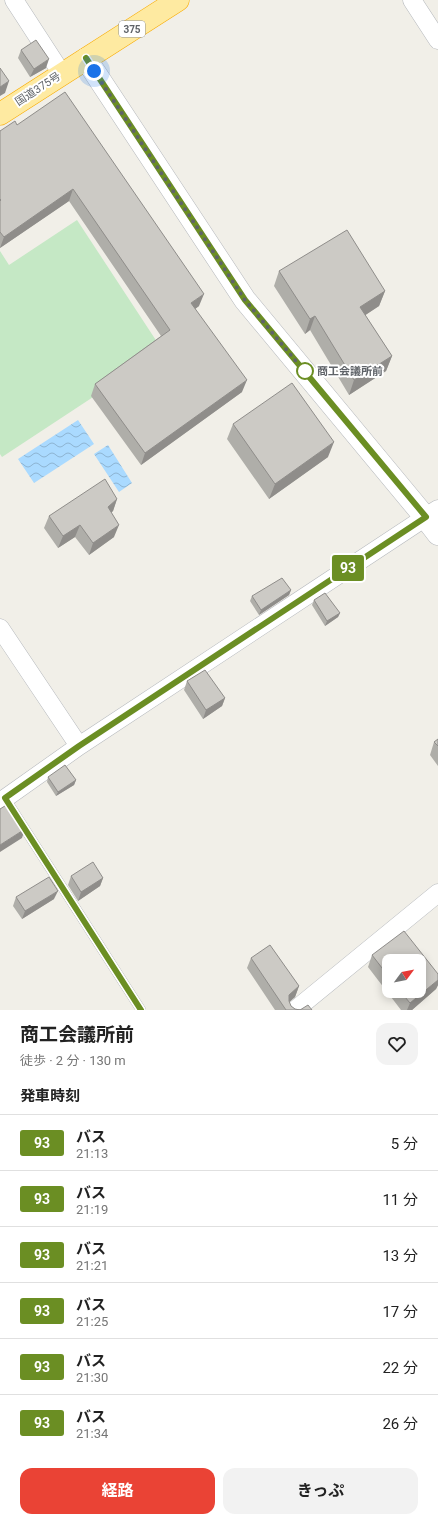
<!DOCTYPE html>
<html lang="ja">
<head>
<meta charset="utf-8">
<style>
  body { margin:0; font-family:Roboto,"Noto Sans JP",sans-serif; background:#f2f2f2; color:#222; height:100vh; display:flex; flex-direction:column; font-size:15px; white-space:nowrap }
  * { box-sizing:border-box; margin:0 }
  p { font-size:13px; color:#767676 }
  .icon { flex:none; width:22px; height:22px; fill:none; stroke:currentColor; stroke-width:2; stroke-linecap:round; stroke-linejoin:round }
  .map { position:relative; height:1010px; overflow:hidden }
  .drawer { display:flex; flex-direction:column; background:#fff; flex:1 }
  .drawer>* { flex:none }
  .badge { padding:0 8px; border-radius:3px; font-size:14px; line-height:26px }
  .needle { width:26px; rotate:58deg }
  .buttons { position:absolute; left:382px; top:954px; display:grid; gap:8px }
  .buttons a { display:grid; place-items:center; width:44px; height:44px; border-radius:8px; background:#fff; box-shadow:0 2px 10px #0003; font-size:20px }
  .you { position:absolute; width:20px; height:20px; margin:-10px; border:3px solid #fff; border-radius:50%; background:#1a73e8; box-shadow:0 0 0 6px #1a73e833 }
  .map>.badge { position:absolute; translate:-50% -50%; box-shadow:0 0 0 2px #fff }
  h2 { padding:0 20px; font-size:15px; line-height:36px }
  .round { display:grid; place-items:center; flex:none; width:42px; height:42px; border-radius:12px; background:#f2f2f2 }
  .headline { display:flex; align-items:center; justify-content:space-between; height:68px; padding:0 20px }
  h1 { font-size:19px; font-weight:700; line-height:30px }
  .primary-button { display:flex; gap:8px; margin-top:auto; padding:8px 20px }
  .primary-button a { flex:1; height:46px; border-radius:12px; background:#ea4335; color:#fff; font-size:16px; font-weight:700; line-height:46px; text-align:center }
  .primary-button a+a { background:#f2f2f2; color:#222 }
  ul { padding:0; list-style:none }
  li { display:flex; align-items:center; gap:12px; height:56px; padding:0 20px; border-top:1px solid #e0e0e0 }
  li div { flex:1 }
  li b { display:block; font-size:15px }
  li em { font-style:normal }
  li .badge { min-width:44px; font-weight:700; text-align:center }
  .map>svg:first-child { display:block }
  .pitch { fill:#c5e8c5 }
  .water { fill:url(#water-waves) }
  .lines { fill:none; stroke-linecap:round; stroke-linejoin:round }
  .service-casing { stroke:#b5b8bc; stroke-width:10 }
  .minor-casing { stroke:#b5b8bc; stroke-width:19 }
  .tertiary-casing { stroke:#b5b8bc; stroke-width:23 }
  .trunk-casing { stroke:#f9ab00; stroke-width:23 }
  .service { stroke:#fff; stroke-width:9 }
  .minor { stroke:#fff; stroke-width:18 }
  .tertiary { stroke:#fff; stroke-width:22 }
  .trunk { stroke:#feeaa1; stroke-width:22 }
  .wall { fill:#afaea9; fill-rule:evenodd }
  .shaded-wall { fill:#8f8d8a }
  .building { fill:#cccac5; stroke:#8f8d8a }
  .line-casing { stroke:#fff; stroke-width:9 }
  .line { stroke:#6b8e23; stroke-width:6 }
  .walk { stroke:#5f6368; stroke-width:4; stroke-dasharray:0 7.2 }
  .stop-dot { fill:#fff; stroke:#6b8e23; stroke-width:2 }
  .labels { text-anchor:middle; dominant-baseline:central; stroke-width:4; stroke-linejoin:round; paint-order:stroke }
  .shield { fill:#fff; stroke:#8f9295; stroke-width:1 }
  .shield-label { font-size:10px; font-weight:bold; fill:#5f6368 }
  .street-label { font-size:11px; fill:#5f6368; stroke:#fff }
  .stop-label { font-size:11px; font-weight:bold; fill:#5f6368; stroke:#fff; text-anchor:start }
</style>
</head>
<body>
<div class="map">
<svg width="438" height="1010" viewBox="0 0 438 1010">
  <defs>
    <pattern id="water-waves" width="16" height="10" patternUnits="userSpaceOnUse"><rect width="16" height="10" fill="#aadaff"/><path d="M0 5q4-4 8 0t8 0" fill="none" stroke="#8eb4d2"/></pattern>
  </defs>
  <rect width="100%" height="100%" fill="#f1efe8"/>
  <!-- pitch -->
  <path class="pitch" d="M77,220L163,351L2,457L0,454V251L9,265Z"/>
  <!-- water -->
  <path class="water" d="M78,420L94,444L34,483L18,459Z
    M108,445L132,483L119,492L94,454Z"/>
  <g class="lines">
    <!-- service casing -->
    <g class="service-casing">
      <path id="service" d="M5,798L141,1010"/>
    </g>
    <!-- minor casing -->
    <g class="minor-casing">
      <path id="minor" d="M14,0L62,74
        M412,0L438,40
        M0,628L79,746
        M0,802L79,746L438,509
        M295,1010L438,893"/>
    </g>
    <!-- tertiary casing -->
    <g class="tertiary-casing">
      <path id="tertiary" d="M86,59L245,300L425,517L438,534"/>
    </g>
    <!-- trunk casing -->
    <g class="trunk-casing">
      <path id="trunk" d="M0,114L178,0"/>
    </g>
    <!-- service -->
    <use href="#service" class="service"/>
    <!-- minor -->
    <use href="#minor" class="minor"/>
    <!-- tertiary -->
    <use href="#tertiary" class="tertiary"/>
    <!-- trunk -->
    <use href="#trunk" class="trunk"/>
  </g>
  <!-- wall -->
  <path class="wall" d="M21,50L46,68L30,77L18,58Z
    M17,125L199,306L195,309L242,392L141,465L91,396L95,384L161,336L69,201L0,248V131Z
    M279,271L385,291L379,306L365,315L392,356L386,371L349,395L310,330L305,334L274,286Z
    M233,424L328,457L269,499L227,439Z
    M117,499L113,511L111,513L114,537L89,555L75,537L58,548L44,528L49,516Z
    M291,590L289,595L259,615L250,601L252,596Z
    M314,600L340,613L338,617L325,626L312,605Z
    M187,681L225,698L222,706L203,719L184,690Z
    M438,739V766L430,755L434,742Z
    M48,777L76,780L74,785L56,796L47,782Z
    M71,876L103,878L100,886L78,901L68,885Z
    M16,897L54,899L22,919L13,906Z
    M372,955L438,974V985L436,989L412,1010H401L368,967ZM389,961L419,991H389Z
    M251,958L299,986L295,997L289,1002L291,1006L295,1009L312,1010H275L247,968Z"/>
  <!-- shaded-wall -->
  <path class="shaded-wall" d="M49,59L46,68L30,77L34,69Z
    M9,81L5,93L0,96V87Z
    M73,189L69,201L0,248L4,237Z
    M385,291L379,306L355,322L360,307Z
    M204,294L199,306L187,315L191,303Z
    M315,316L310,330L305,334L310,319Z
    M392,356L386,371L349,395L354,380Z
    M247,380L242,392L141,465L145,453Z
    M334,442L328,457L269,499L275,484Z
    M117,499L113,511L103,519L108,507Z
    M80,525L75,537L58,548L63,536Z
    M119,525L114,537L89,555L93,543Z
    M291,590L289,595L259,615L261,610Z
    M340,613L338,617L325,626L327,621Z
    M225,698L222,706L203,719L206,710Z
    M76,780L74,785L56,796L58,792Z
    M25,829L22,838L0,852V845Z
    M103,878L100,886L78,901L81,892Z
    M58,891L54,899L22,919L25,911Z
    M438,980V985L436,989L412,1010H407L410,1003Z
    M299,986L295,997L285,1006L289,995Z"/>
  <!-- building -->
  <path class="building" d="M36,40L49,59L34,69L21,50Z
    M0,68L9,81L0,87Z
    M65,92L204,294L191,303L247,380L145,453L95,384L170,330L73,189L4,237L0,232V201L1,200L0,199V131L15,121L17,125Z
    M347,230L385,291L360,307L392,356L354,380L315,316L310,319L279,271Z
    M292,383L334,442L275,484L233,424Z
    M105,479L117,499L108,507L119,525L93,543L80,525L63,536L49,516Z
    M282,578L291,590L261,610L252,596Z
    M325,593L340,613L327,621L314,600Z
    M205,670L225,698L206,710L187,681Z
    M438,739V746L434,742Z
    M65,765L76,780L58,792L48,777Z
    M8,804L25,829L0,845V809Z
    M93,862L103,878L81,892L71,876Z
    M49,877L58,891L25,911L16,897Z
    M404,931L438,974V980L410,1003L400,991H419V961H389V977L372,955Z
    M270,945L299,986L289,995V1001L291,1006L295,1009L300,1010L308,1005L312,1010H286L251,958Z"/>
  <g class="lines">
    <!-- line casing -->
    <g class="line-casing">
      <path id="line" d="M86,58L245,300L426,517L79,746L5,798L141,1010"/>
    </g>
    <!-- line -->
    <use href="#line" class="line"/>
    <!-- walk -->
    <path class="walk" d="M94,71L245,300L305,372V371"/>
  </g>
  <!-- markers -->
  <circle class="stop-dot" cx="305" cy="371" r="8"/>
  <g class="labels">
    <!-- shield labels -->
    <rect class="shield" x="119" y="21" width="26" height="16" rx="3"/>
    <g class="shield-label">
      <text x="132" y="29">375</text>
    </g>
    <!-- street labels -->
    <g class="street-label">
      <text transform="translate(38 89) rotate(-33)">国道375号</text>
    </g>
    <!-- stop labels -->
    <g class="stop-label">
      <text x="317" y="371">商工会議所前</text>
    </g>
  </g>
</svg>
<div class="buttons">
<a><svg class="needle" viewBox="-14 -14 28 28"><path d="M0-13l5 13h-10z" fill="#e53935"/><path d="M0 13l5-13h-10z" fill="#767676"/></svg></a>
</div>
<div class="you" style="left:94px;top:71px"></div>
<b class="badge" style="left:348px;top:568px;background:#6b8e23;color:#fff">93</b>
</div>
<section class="drawer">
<div class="headline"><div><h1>商工会議所前</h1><p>徒歩 · 2 分 · 130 m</p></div><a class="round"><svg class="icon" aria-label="heart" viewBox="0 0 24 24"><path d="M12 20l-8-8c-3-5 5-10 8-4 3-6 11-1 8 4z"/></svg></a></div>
<h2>発車時刻</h2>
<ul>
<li><span class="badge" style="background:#6b8e23;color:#fff">93</span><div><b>バス</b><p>21:13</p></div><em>5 分</em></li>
<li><span class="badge" style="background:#6b8e23;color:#fff">93</span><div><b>バス</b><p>21:19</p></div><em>11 分</em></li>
<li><span class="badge" style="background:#6b8e23;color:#fff">93</span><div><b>バス</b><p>21:21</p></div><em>13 分</em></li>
<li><span class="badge" style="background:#6b8e23;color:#fff">93</span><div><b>バス</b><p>21:25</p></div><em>17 分</em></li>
<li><span class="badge" style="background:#6b8e23;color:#fff">93</span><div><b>バス</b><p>21:30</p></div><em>22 分</em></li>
<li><span class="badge" style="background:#6b8e23;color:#fff">93</span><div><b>バス</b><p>21:34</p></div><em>26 分</em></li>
</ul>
<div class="primary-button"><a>経路</a><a>きっぷ</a></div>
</section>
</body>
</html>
